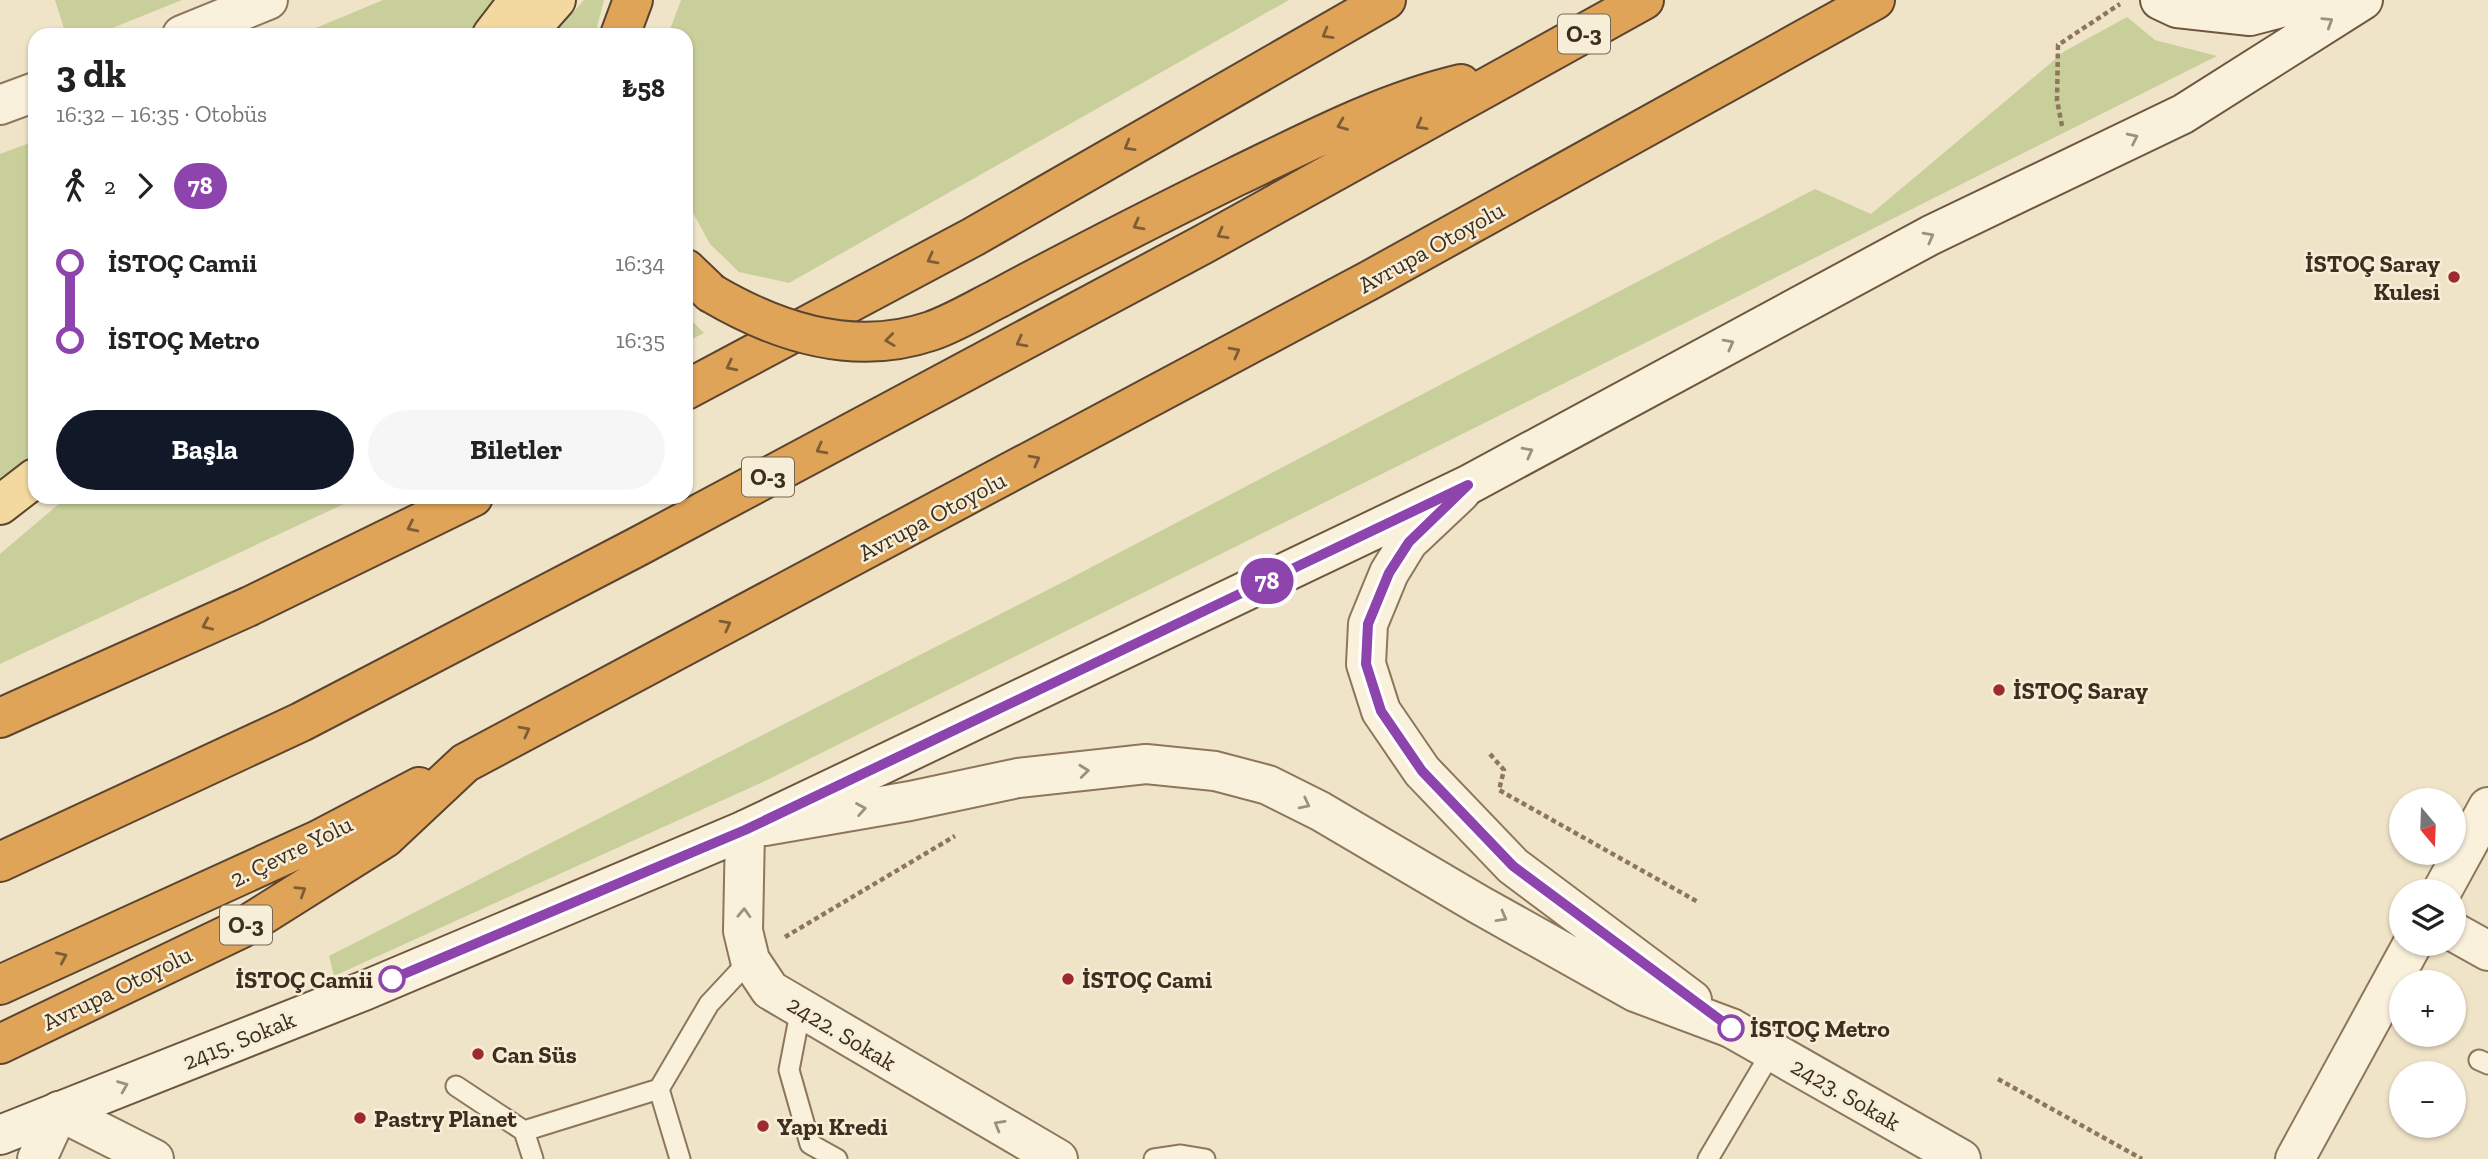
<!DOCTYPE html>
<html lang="tr">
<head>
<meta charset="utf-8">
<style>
  body { margin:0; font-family:"Zilla Slab",serif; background:#f6f6f6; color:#222; height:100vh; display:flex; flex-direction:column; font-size:26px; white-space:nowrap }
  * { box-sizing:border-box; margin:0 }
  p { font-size:23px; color:#767676 }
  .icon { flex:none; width:38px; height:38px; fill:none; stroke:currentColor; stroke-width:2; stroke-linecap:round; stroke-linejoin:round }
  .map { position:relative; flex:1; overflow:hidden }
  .drawer { position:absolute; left:28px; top:28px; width:665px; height:476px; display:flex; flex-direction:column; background:#fff; border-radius:21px; box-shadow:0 2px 5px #0004 }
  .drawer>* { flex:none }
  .badge { padding:0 14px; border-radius:23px; font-size:24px; line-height:46px }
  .needle { width:46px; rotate:161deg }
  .controls { position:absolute; left:2389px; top:788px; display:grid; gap:14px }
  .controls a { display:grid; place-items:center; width:77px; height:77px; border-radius:50%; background:#fff; box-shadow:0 2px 5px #0004; font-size:35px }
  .map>.badge { position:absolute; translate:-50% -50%; box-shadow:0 0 0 4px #fff }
  .legs { display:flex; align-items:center; gap:10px; height:77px; padding:0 28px; font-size:23px }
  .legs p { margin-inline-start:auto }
  .summary { display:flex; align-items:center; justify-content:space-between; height:119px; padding:0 28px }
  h1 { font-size:38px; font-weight:700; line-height:52px }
  .button { display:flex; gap:14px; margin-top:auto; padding:14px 28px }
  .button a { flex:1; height:80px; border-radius:42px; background:#111827; color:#fff; font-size:28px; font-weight:700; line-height:80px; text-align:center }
  .button a+a { background:#f6f6f6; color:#222 }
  ul { padding:0 28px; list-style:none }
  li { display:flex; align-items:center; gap:24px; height:77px; font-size:26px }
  li i { display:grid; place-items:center; width:10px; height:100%; margin:0 9px; background:currentColor }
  li i::after { content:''; width:18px; height:18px; margin:-9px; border:5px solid; border-radius:50%; background:#fff }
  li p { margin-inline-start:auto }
  li:first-child i { background:linear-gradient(#0000 50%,currentColor 0) }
  li:last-child i { background:linear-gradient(currentColor 50%,#0000 0) }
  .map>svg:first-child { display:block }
  .green { fill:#c9cf9b }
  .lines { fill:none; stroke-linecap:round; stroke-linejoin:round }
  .service-casing { stroke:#8d765c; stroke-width:23 }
  .minor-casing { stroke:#8d765c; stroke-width:42 }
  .tertiary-casing { stroke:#8d765c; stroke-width:42 }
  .secondary-casing { stroke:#6f573f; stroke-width:42 }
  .primary-casing { stroke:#5b4430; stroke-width:42 }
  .motorway-casing { stroke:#5b4430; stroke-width:42 }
  .path { stroke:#8d765c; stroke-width:4.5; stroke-dasharray:5 3.5; stroke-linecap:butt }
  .service { stroke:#faf1dc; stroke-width:19 }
  .minor { stroke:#faf1dc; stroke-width:38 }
  .tertiary { stroke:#faf1dc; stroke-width:38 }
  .secondary { stroke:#faf1dc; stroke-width:38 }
  .primary { stroke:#f3d9a0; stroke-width:38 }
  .motorway { stroke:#e0a458; stroke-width:38 }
  .motorway-bridge-casing { stroke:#5b4430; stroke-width:42; stroke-linecap:butt }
  .motorway-bridge { stroke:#e0a458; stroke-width:38 }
  .oneway { stroke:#9c907e }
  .oneway2 { stroke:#7e5d36 }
  .line-1-casing { stroke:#fff; stroke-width:16 }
  .line-1 { stroke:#8e44ad; stroke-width:10 }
  .poi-dot { fill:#9e2a2b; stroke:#f7eed8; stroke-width:2.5 }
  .stop-1-dot { fill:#fff; stroke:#8e44ad; stroke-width:3.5 }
  .labels { text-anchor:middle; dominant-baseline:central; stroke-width:5; stroke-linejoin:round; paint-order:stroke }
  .shield { fill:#f7eed8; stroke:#756857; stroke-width:2 }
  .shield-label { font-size:23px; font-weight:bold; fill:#3d2e20 }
  .street-label { font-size:24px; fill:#3d2e20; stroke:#f7eed8 }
  .poi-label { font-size:24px; font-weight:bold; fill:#3d2e20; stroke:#f7eed8; text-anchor:start }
  .stop-label { font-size:24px; font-weight:bold; fill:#3d2e20; stroke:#f7eed8; text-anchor:end }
</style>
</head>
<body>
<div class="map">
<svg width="2488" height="1159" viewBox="0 0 2488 1159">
  <rect width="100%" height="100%" fill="#f0e4c8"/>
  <!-- green -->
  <path class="green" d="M55,0H182L95,35H66Z
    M383,0H500L468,35H299Z
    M584,0H604L595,35H553Z
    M681,0H1289L789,283L739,272L710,244L686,200V35H668Z
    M2127,17L2155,40L2217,56L1685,323L765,781L334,976L329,956L1063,582L1815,189L1871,214L2065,51Z
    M35,141V464L0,486V154Z
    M686,315L704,333L686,342Z
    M67,497H359L0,664V554Z"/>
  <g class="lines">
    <!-- service casing -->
    <g class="service-casing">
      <path id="service" d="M801,1008L789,1070L810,1144L837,1159
        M2479,1060L2488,1064
        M456,1086L524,1131
        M659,1089L680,1159
        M533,1159L524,1131L659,1089L709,1004L750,960
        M1154,1159L1181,1155L1205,1159
        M1708,1159L1772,1051"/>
    </g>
    <!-- minor casing -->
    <g class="minor-casing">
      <path id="minor" d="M182,35L268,0
        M0,105L35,92
        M745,830L743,931L750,960L770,990L1058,1159
        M2454,932L2488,951
        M1731,1028L1961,1159
        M59,1111L154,1159"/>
    </g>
    <!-- tertiary casing -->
    <g class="tertiary-casing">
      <path id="tertiary" d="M1461,492L1408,542L1389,573L1368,624L1366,664L1381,711L1422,771L1513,866L1692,1000
        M765,826L910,801L1018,778L1146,764L1215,771L1268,785L1320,811L1478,904L1635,992L1731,1028
        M2442,891L2488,807
        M37,1159L59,1111
        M2295,1159L2413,943"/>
    </g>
    <!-- secondary casing -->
    <g class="secondary-casing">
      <path id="secondary" d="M2160,0L2177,8L2250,16L2311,0
        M0,1135L366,990L745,830L1468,485L1931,235L2183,114L2363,0"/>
    </g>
    <!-- primary casing -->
    <g class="primary-casing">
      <path id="primary" d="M492,35L519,0
        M525,35L556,0
        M0,505L35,478"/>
    </g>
    <!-- motorway casing -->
    <g class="motorway-casing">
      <path id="motorway" d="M620,35L633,0
        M686,269L711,293
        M999,298C1077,256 1156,216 1235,177C1308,142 1381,103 1461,84
        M686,390L973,237L1386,0
        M0,718L250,606L473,497
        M0,862L301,722L637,547L1202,245L1644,0
        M0,985L318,840L419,787
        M0,1044L242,928L385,838L465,763L1370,280L1875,0"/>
    </g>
    <!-- path -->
    <path class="path" d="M2062,126L2057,100L2058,45L2120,4
      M1490,754L1504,770L1499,790L1698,902
      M785,937L955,836
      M1998,1079L2142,1159"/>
    <!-- service -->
    <use href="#service" class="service"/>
    <!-- minor -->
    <use href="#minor" class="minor"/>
    <!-- tertiary -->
    <use href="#tertiary" class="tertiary"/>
    <!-- secondary -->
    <use href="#secondary" class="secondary"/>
    <!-- primary -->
    <use href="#primary" class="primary"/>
    <!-- motorway -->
    <use href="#motorway" class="motorway"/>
    <!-- motorway-bridge casing -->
    <g class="motorway-bridge-casing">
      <path id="motorway-bridge" d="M711,293C777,332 855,357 931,331C954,323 977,309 999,298"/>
    </g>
    <!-- motorway-bridge -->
    <use href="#motorway-bridge" class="motorway-bridge"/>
  </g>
  <!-- one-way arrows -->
  <defs><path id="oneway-chevron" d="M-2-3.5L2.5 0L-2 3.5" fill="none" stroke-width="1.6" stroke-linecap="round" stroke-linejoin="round" transform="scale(1.75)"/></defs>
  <g class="oneway">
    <use href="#oneway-chevron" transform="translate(2328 22) rotate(-32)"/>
    <use href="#oneway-chevron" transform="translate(2133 138) rotate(-26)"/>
    <use href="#oneway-chevron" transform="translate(1929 237) rotate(-28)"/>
    <use href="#oneway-chevron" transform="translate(1729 344) rotate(-28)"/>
    <use href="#oneway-chevron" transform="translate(1528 452) rotate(-28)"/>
    <use href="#oneway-chevron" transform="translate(1084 771) rotate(-6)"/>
    <use href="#oneway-chevron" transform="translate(1305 804) rotate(27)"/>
    <use href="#oneway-chevron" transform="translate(861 809) rotate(-10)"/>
    <use href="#oneway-chevron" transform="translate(744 913) rotate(-88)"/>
    <use href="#oneway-chevron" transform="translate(1502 917) rotate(29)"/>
    <use href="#oneway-chevron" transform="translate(123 1086) rotate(-22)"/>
    <use href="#oneway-chevron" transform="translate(999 1125) rotate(-150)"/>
  </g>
  <g class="oneway2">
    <use href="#oneway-chevron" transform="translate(1327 34) rotate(150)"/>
    <use href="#oneway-chevron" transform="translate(1342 125) rotate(158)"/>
    <use href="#oneway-chevron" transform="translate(1421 125) rotate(151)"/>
    <use href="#oneway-chevron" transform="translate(1129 146) rotate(150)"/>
    <use href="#oneway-chevron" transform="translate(1138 225) rotate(152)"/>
    <use href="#oneway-chevron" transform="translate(1222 234) rotate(151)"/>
    <use href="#oneway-chevron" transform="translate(932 259) rotate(152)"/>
    <use href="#oneway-chevron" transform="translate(890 340) rotate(173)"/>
    <use href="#oneway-chevron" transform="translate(1021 342) rotate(152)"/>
    <use href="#oneway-chevron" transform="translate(1235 352) rotate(-28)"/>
    <use href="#oneway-chevron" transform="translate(731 366) rotate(153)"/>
    <use href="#oneway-chevron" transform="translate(821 449) rotate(152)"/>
    <use href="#oneway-chevron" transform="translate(1035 460) rotate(-28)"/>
    <use href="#oneway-chevron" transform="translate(412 527) rotate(154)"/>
    <use href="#oneway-chevron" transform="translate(207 625) rotate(156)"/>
    <use href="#oneway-chevron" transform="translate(726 625) rotate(-28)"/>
    <use href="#oneway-chevron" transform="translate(525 731) rotate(-28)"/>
    <use href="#oneway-chevron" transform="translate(301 891) rotate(-32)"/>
    <use href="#oneway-chevron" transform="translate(62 957) rotate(-24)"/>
  </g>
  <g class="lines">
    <!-- line-1 casing -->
    <g class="line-1-casing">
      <path id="line-1" d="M392,979L745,830L1468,485L1409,542L1389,573L1368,624L1366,664L1381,711L1422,771L1513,866L1731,1028"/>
    </g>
    <!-- line-1 -->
    <use href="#line-1" class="line-1"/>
  </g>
  <!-- markers -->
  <g class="poi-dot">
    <circle cx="2454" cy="277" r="7"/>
    <circle cx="1999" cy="690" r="7"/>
    <circle cx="1068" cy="979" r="7"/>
    <circle cx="478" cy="1054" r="7"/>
    <circle cx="360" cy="1118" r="7"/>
    <circle cx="763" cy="1126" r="7"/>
  </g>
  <g class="stop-1-dot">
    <circle cx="392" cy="979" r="12"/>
    <circle cx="1731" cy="1028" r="12"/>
  </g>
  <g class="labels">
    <!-- shield labels -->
    <g class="shield">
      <rect x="1558" y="14.5" width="52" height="39" rx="5"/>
      <rect x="742" y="457.5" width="52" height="39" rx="5"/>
      <rect x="220" y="905.5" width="52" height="39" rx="5"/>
    </g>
    <g class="shield-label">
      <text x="1584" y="34">O-3</text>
      <text x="768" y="477">O-3</text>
      <text x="246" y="925">O-3</text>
    </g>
    <!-- street labels -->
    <g class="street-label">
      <text transform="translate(1431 247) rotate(-29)">Avrupa Otoyolu</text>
      <text transform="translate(932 516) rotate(-28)">Avrupa Otoyolu</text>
      <text transform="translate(291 851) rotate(-26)">2. Çevre Yolu</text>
      <text transform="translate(117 988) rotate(-26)">Avrupa Otoyolu</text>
      <text transform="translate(842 1033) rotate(31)">2422. Sokak</text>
      <text transform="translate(239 1040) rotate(-22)">2415. Sokak</text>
      <text transform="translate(1846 1094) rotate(30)">2423. Sokak</text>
    </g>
    <!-- poi labels -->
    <g class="poi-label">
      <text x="2440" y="263" text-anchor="end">İSTOÇ Saray<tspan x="2440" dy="28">Kulesi</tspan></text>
      <text x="2013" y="690">İSTOÇ Saray</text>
      <text x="1082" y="979">İSTOÇ Cami</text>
      <text x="492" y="1054">Can Süs</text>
      <text x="374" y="1118">Pastry Planet</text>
      <text x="777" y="1126">Yapı Kredi</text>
    </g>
    <!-- stop labels -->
    <g class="stop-label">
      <text x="373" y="979">İSTOÇ Camii</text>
      <text x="1750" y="1028" text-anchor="start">İSTOÇ Metro</text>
    </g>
  </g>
</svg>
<div class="controls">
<a><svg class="needle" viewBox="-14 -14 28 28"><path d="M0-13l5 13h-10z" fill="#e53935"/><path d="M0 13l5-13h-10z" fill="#767676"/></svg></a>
<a><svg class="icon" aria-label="layers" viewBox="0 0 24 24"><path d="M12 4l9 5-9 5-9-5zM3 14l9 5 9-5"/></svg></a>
<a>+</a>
<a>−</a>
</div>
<b class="badge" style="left:1267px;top:581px;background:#8e44ad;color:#fff">78</b>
<section class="drawer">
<div class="summary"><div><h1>3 dk</h1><p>16:32 – 16:35 · Otobüs</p></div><b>₺58</b></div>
<div class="legs"><svg class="icon" aria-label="walk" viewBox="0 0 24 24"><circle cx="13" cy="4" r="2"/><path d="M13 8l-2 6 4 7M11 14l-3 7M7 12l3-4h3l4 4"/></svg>2<svg class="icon" aria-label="forward" viewBox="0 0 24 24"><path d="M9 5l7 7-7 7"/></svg><b class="badge" style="background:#8e44ad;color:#fff">78</b></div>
<ul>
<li><i style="color:#8e44ad"></i><b>İSTOÇ Camii</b><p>16:34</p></li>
<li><i style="color:#8e44ad"></i><b>İSTOÇ Metro</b><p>16:35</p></li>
</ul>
<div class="button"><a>Başla</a><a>Biletler</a></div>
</section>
</div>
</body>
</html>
